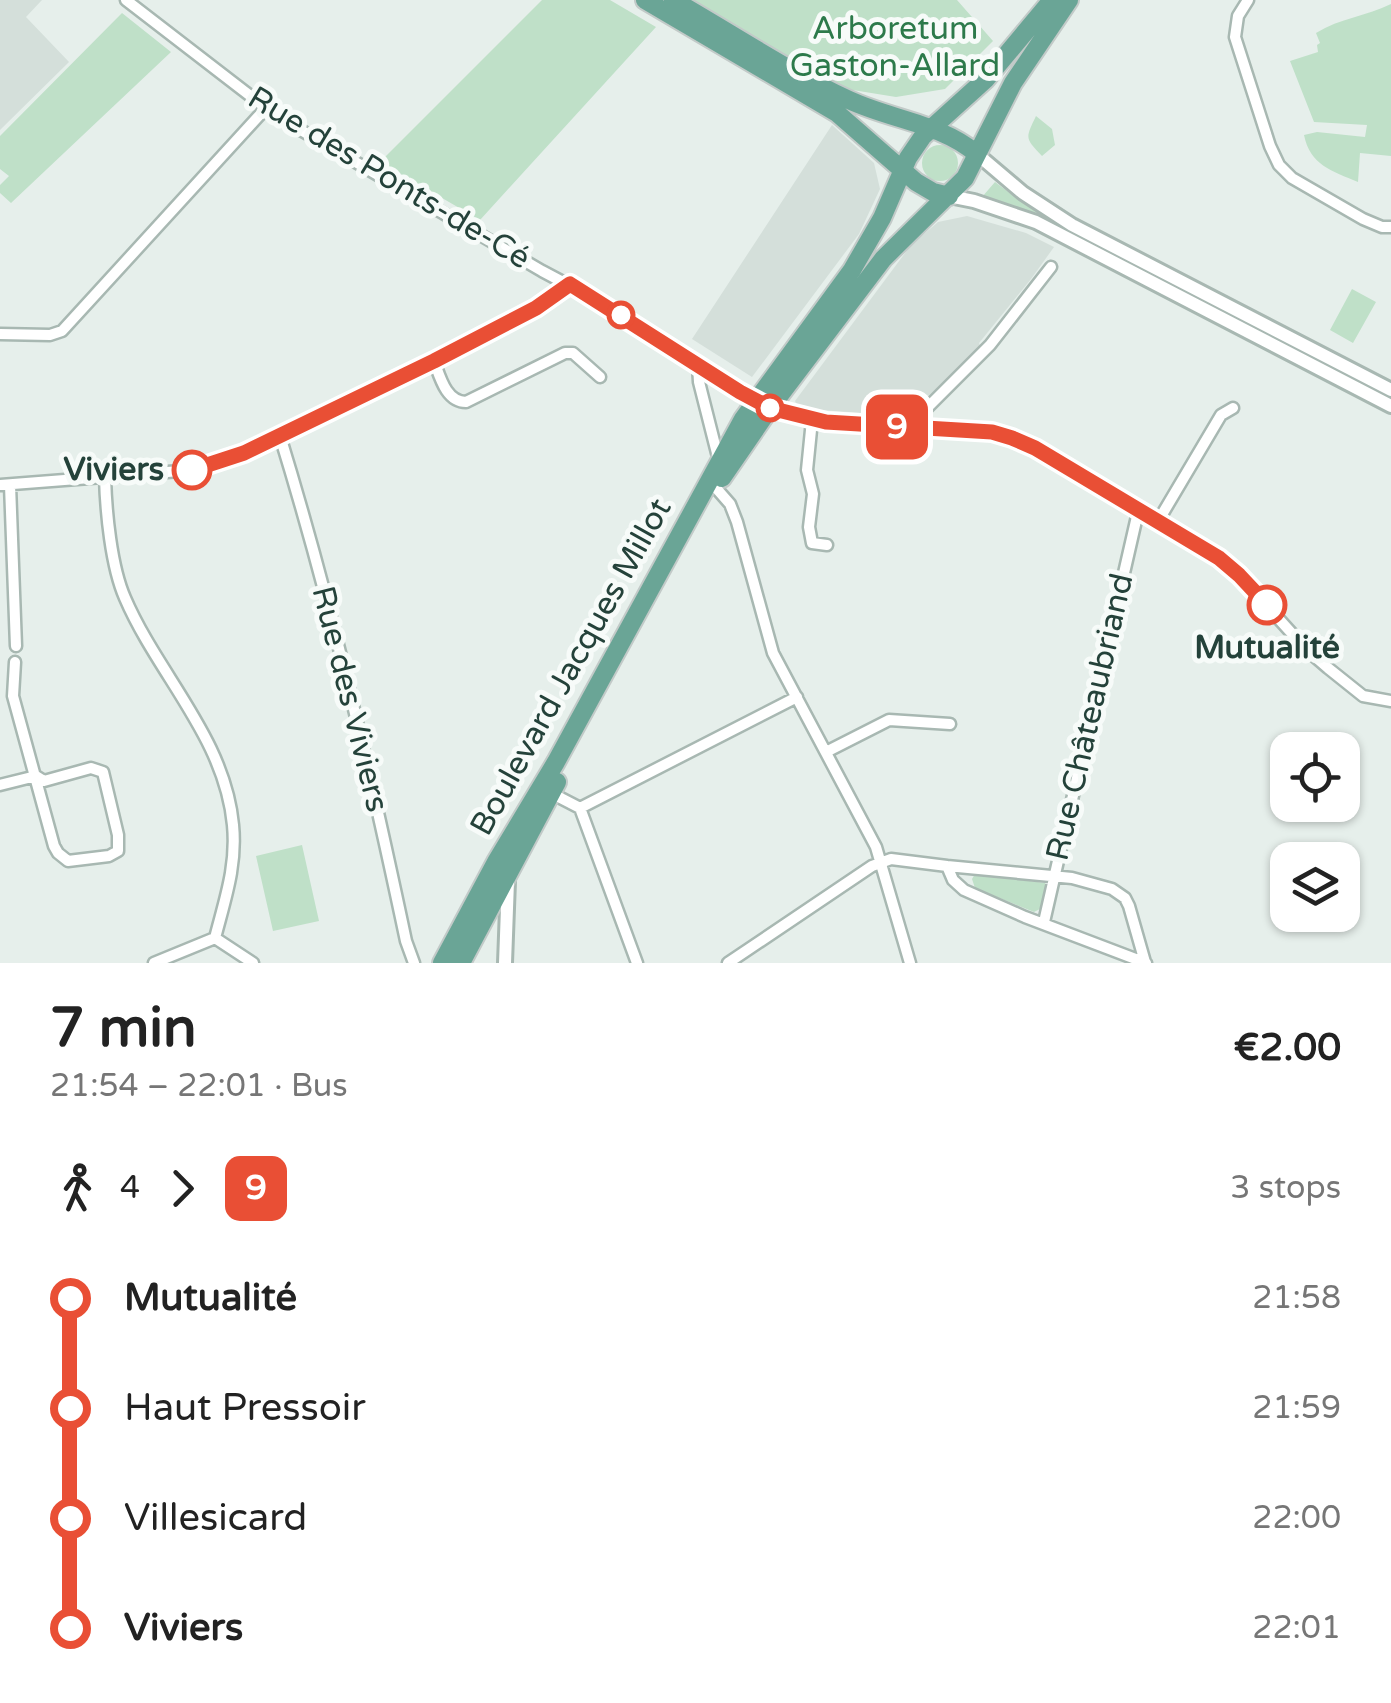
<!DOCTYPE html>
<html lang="en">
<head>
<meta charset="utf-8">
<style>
  body { margin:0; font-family:"Varela Round",sans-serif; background:#f6f6f6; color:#222; height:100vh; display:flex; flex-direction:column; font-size:38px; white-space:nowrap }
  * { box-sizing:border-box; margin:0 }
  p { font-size:32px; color:#767676 }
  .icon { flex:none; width:55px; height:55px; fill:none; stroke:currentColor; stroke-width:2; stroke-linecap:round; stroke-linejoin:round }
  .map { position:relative; height:963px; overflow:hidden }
  .details { display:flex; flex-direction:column; background:#fff; flex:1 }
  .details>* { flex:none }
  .badge { padding:0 20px; border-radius:15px; font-size:35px; line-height:65px }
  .tools { position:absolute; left:1270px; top:732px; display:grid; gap:20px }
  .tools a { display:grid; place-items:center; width:90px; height:90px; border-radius:20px; background:#fff; box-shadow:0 2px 8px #0004; font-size:50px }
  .map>.badge { position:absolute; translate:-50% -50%; box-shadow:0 0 0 5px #fff }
  .legs { display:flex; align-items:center; gap:15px; height:110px; padding:0 50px; font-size:32px }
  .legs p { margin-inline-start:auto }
  .headline { display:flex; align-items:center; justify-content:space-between; height:170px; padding:0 50px }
  h1 { font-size:55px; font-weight:700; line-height:75px }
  ul { padding:0 50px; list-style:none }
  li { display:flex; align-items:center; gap:35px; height:110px; font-size:38px }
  li i { display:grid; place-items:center; width:15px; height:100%; margin:0 12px; background:currentColor }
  li i::after { content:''; width:25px; height:25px; margin:-12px; border:8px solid; border-radius:50%; background:#fff }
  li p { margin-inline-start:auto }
  li:first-child i { background:linear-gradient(#0000 50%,currentColor 0) }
  li:last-child i { background:linear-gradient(currentColor 50%,#0000 0) }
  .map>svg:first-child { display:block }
  .built { fill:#d4dfda }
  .green { fill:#bfe0c8 }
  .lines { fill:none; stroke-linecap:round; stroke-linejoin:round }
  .minor-casing { stroke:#a8b8b2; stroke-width:15 }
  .tertiary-casing { stroke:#a8b8b2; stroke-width:18 }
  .primary-casing { stroke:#c2cac8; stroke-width:22 }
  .minor { stroke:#fff; stroke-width:10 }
  .tertiary { stroke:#fff; stroke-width:12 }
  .primary { stroke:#6aa596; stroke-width:18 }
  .line-1-casing { stroke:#fff; stroke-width:22 }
  .line-1 { stroke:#e94f35; stroke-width:15 }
  .stop-1-dot { fill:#fff; stroke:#e94f35; stroke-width:5 }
  .labels { text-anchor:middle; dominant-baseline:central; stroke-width:10; stroke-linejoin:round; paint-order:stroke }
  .park-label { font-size:32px; fill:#2d7a4b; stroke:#f7fbf9 }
  .street-label { font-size:32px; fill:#24423a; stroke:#f7fbf9 }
  .stop-label { font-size:32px; font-weight:bold; fill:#24423a; stroke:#f7fbf9; text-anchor:end }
</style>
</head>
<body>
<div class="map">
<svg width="1391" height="963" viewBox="0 0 1391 963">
  <rect width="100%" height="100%" fill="#e6efeb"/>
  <!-- built -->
  <path class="built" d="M0,0H42L26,17L69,62L0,130Z
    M832,125L874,163L880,189L859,234L752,377L692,339Z
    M967,216L1026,233L1054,247L1031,279L979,343L981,348L906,416L819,410L802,408L796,403L795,401L911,245L938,222Z"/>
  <!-- green -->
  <path class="green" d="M542,0H610L656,27L480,220L380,162Z
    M685,0H957L993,41L945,89L896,97L834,87Z
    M1391,4V156L1360,153L1358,182C1332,171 1310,165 1304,135L1317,132L1365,137L1367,125L1314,122L1290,61L1318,52L1317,45L1320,43L1316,33C1340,18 1367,16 1391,4Z
    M122,13L171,52L11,203L0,193V185L9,176L0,169V136Z
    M1036,116L1052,129L1055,145L1042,156C1025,138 1025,139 1036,116Z
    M922 163a18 18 0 1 1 36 0a18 18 0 1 1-36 0Z
    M995,182L1026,205L1077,234L1021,209L982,197Z
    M1352,289L1376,302L1353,343L1330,330Z
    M302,845L319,921L273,931L256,856Z
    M975,874L1045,883L1047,886L1042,908L1034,912L975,888L972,879Z"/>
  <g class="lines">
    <!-- minor casing -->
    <g class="minor-casing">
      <path id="minor" d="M126,0L266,108L299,129L542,271L591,297L755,401L786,413L827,423L992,432L1012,438L1035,449L1219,558L1239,575L1306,649L1328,668L1363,696L1391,701
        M1248,0L1238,16L1235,37L1270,146L1279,165L1292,178L1363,219L1382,227H1391
        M0,334L50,335L62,331L266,108
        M434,361C440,377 446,402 466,402L565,353H573L600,377
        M698,365L699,382L719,461
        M812,420L807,470L813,494L809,527L812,543L827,545
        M919,428L923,412L990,345L1051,267
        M280,436C331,602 370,771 406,941L414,963
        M105,477C106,512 111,566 125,598C158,675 225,738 233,825C237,866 225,899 215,938
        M0,485L193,470L225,461L434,361L536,308L569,285
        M10,485L16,646
        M716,488L730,504L737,522L773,653L876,847L910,963
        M1157,523L1221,415L1233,408
        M826,752L889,720L950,724
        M0,785L36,776L44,781L91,768L103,772L118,835V851L109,856L68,861L58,853L54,846L13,696L15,662
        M551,793L580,808L797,697
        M580,808L637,963
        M947,866L1072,878L1112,889L1125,898L1129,906L1145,962
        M1044,922L1138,512
        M215,938L253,963
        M154,963L215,938
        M728,963L872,866L891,859L947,866L953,880L964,890L1025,917L1146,963"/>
    </g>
    <!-- tertiary casing -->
    <g class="tertiary-casing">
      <path id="tertiary" d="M977,154L1023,193L1072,225L1391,390
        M949,196L974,201L1036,222L1391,406
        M505,963L508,881"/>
    </g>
    <!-- primary casing -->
    <g class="primary-casing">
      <path id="primary" d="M645,0L837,113L916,182L933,192L949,196
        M673,0C731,33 789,72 849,100C892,120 940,123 977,154
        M722,478L770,408L883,259L965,178L1013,83L1069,0
        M442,963L496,862L556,762L743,419L852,270L882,218L908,158L923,136L986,79L1052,0
        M461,963L557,782"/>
    </g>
    <!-- minor -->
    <use href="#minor" class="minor"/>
    <!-- tertiary -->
    <use href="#tertiary" class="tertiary"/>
    <!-- primary -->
    <use href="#primary" class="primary"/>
  </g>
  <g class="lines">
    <!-- line-1 casing -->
    <g class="line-1-casing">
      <path id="line-1" d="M192,470L244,453L434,361L536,308L570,284L740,392L770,408L826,422L992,432L1012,438L1035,448L1219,558L1239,575L1267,605"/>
    </g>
    <!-- line-1 -->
    <use href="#line-1" class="line-1"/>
  </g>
  <!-- markers -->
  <g class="stop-1-dot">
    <circle cx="621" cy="315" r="12"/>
    <circle cx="770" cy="408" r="12"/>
    <circle cx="192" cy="470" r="18"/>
    <circle cx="1267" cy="605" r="18"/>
  </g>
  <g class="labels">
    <!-- park labels -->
    <g class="park-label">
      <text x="895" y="29">Arboretum<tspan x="895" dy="37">Gaston-Allard</tspan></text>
    </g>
    <!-- street labels -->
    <g class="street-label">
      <text transform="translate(389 178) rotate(31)">Rue des Ponts-de-Cé</text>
      <text transform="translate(571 667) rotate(-61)">Boulevard Jacques Millot</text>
      <text transform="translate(350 699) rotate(76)">Rue des Viviers</text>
      <text transform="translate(1090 717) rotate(-77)">Rue Châteaubriand</text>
    </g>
    <!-- stop labels -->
    <g class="stop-label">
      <text x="164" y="470">Viviers</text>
      <text x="1267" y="648" text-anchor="middle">Mutualité</text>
    </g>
  </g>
</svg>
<div class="tools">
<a><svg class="icon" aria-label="locate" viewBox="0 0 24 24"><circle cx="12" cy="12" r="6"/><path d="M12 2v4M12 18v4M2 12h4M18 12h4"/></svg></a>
<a><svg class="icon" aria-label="layers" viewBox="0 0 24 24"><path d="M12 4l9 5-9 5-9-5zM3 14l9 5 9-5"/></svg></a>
</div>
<b class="badge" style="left:897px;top:427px;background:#e94f35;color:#fff">9</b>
</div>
<section class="details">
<div class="headline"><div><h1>7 min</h1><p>21:54 – 22:01 · Bus</p></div><b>€2.00</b></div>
<div class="legs"><svg class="icon" aria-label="walk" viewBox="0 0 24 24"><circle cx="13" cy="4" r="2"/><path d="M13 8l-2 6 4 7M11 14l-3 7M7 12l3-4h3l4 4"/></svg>4<svg class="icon" aria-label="forward" viewBox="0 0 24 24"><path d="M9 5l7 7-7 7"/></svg><b class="badge" style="background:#e94f35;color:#fff">9</b><p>3 stops</p></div>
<ul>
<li><i style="color:#e94f35"></i><b>Mutualité</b><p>21:58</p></li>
<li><i style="color:#e94f35"></i><span>Haut Pressoir</span><p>21:59</p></li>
<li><i style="color:#e94f35"></i><span>Villesicard</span><p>22:00</p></li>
<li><i style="color:#e94f35"></i><b>Viviers</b><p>22:01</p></li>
</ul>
</section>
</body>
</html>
